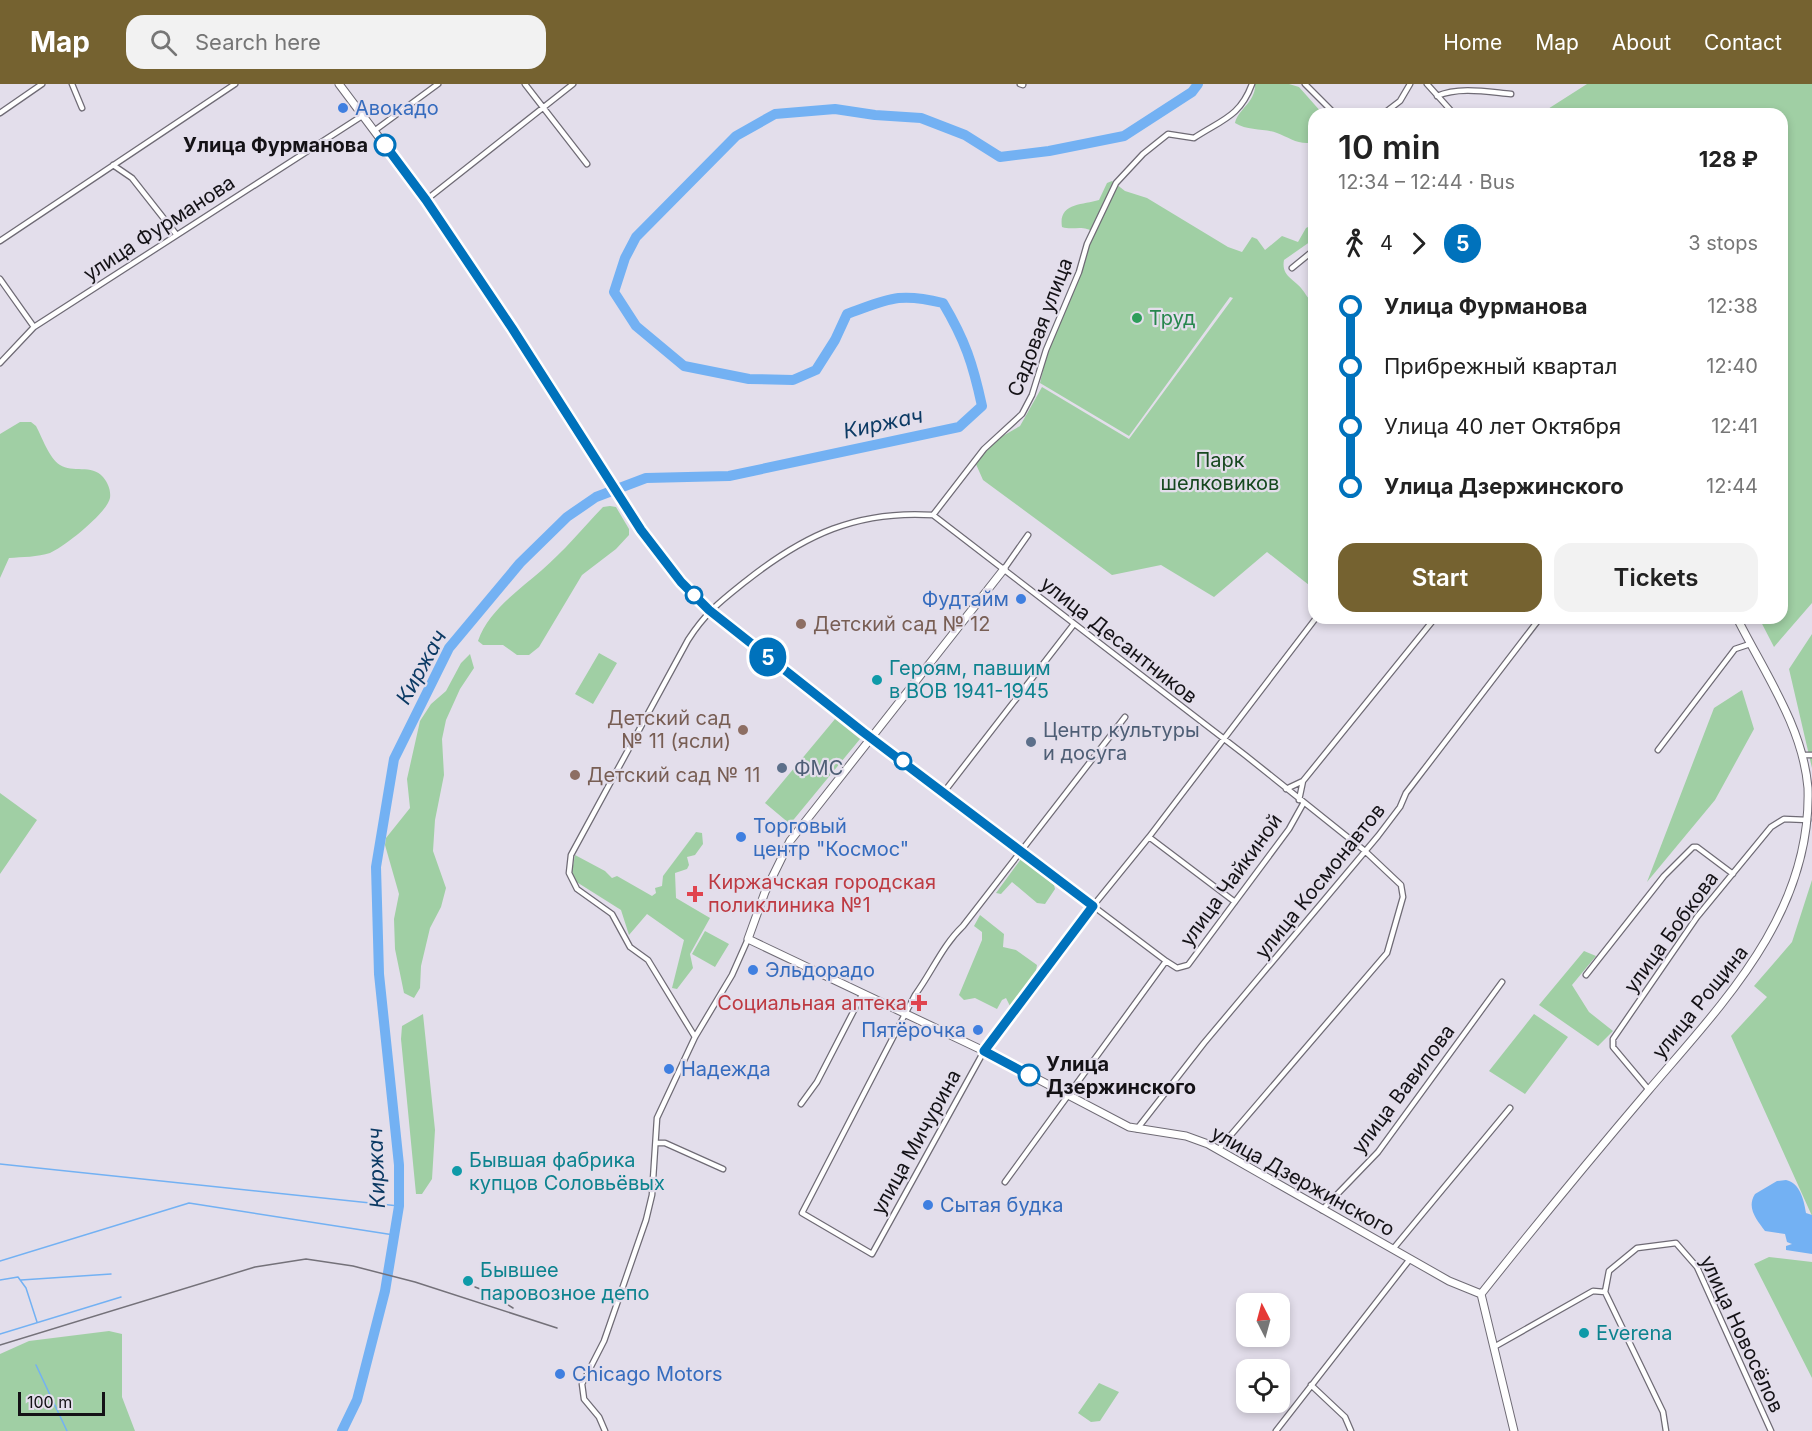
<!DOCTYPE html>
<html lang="en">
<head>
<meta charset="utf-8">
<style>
  body { margin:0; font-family:Inter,sans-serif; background:#f2f2f2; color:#222; height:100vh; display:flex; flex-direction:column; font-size:22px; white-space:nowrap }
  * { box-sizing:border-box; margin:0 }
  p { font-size:20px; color:#767676 }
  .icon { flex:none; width:33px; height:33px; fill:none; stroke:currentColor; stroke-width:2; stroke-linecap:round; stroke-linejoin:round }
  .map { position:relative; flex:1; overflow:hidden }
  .side { position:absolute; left:1308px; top:24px; width:480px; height:516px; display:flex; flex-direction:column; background:#fff; border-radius:18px; box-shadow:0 3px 9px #0003 }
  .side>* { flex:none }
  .badge { padding:0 12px; border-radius:20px; font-size:21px; line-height:39px }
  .needle { width:39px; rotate:354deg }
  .fabs { position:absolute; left:1236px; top:1209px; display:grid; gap:12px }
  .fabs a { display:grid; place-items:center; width:54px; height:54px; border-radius:12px; background:#fff; box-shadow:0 3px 9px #0003; font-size:30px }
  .scale { position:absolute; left:18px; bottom:15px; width:87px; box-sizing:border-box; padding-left:6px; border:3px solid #141216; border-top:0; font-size:16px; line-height:21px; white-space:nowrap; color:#141216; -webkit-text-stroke:4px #e3deeb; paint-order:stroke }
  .map>.badge { position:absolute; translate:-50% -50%; box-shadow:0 0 0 3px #fff }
  .legs { display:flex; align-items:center; gap:9px; height:66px; padding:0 30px; font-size:20px }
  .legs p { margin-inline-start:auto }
  .head { display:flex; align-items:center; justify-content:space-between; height:102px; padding:0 30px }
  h1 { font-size:33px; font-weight:600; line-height:45px }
  .primary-button { display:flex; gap:12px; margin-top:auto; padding:12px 30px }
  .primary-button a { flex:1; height:69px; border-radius:18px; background:#756230; color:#fff; font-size:24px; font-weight:600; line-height:69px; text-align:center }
  .primary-button a+a { background:#f2f2f2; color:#222 }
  ul { padding:0 30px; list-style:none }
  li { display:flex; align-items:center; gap:21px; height:60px; font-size:22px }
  li i { display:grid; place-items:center; width:9px; height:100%; margin:0 8px; background:currentColor }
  li i::after { content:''; width:15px; height:15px; margin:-8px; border:4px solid; border-radius:50%; background:#fff }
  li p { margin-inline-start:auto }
  li:first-child i { background:linear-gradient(#0000 50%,currentColor 0) }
  li:last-child i { background:linear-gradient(currentColor 50%,#0000 0) }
  header { display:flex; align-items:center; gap:36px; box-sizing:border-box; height:84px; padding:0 30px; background:#756230; color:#fff }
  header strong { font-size:28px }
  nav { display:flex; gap:33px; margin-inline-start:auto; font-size:21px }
  .search { width:420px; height:54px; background:#f2f2f2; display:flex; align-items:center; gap:15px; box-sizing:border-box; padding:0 21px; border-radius:18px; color:#767676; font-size:22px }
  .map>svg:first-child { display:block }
  .green { fill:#a0cfa4 }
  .water { fill:#73b1f3 }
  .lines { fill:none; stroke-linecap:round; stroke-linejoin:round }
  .stream { stroke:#73b1f3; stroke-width:1.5 }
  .river { stroke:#73b1f3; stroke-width:10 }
  .street-casing { stroke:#6f6b75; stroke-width:7 }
  .secondary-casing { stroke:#6f6b75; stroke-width:9 }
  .street { stroke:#fff; stroke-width:4.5 }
  .secondary { stroke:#fff; stroke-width:7 }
  .rail { stroke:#747179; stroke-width:1.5 }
  .line-1-casing { stroke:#fff; stroke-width:14 }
  .line-1 { stroke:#0072bc; stroke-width:9 }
  .shop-dot { fill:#3f7fe0; stroke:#e3deeb; stroke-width:2 }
  .stop-1-dot { fill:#fff; stroke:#0072bc; stroke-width:3 }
  .leisure-dot { fill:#2e9e5b; stroke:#e3deeb; stroke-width:2 }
  .education-dot { fill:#8d6e63; stroke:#e3deeb; stroke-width:2 }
  .culture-dot { fill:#0f9aa8; stroke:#e3deeb; stroke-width:2 }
  .service-dot { fill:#5c6f8a; stroke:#e3deeb; stroke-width:2 }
  .health-dot { fill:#e0444e; stroke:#e3deeb; stroke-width:2 }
  .labels { text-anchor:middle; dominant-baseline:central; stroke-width:4.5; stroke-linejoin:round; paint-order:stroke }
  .shop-label { font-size:20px; fill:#366cbe; stroke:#e3deeb; text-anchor:start }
  .stop-label { font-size:20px; font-weight:bold; fill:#141216; stroke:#e3deeb; text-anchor:end }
  .street-label { font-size:20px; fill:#141216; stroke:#e3deeb }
  .leisure-label { font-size:20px; fill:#27864d; stroke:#e3deeb; text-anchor:start }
  .park-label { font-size:20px; fill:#16481f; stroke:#e3deeb }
  .education-label { font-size:20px; fill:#785e54; stroke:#e3deeb; text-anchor:start }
  .culture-label { font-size:20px; fill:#0d838f; stroke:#e3deeb; text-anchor:start }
  .service-label { font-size:20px; fill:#4e5e75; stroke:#e3deeb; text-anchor:start }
  .health-label { font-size:20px; fill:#be3a42; stroke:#e3deeb; text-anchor:start }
  .water-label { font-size:21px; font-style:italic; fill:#0c3a64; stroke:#e3deeb }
</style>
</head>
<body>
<header>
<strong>Map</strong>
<div class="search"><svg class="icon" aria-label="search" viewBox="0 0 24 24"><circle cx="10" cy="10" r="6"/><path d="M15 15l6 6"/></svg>Search here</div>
<nav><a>Home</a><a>Map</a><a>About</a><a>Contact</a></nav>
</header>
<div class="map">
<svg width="1812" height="1347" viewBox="0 0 1812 1347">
  <rect width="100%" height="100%" fill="#e3deeb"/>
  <!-- green -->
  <path class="green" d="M1255,0H1289L1299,3L1322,29L1314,30V52L1309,59C1297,60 1288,53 1277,49C1263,44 1248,47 1235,39C1238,25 1256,18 1255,0Z
    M1587,0H1812V519L1774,563L1759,534H1782V30H1540Z
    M1112,97L1125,107L1147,114L1228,163L1242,168L1252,153L1257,155L1265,166L1282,152L1298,158L1306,144L1314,140V155L1284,176C1281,192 1294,195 1301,204C1306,210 1308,215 1314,220V505L1267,468L1214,513L1161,481L1112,491L983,396L975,378L994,357L1020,342L1042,303L1129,355L1233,214L1230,213L1129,352L1040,299L1049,261L1094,149C1084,140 1073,147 1062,143C1058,119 1082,121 1099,116L1107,99Z
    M20,338H31L36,342C42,353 49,374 60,381C72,389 92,380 103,393C108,399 111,406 110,414C107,429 64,463 50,469C38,473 22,473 9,474L0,494V350Z
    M610,422L616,423L629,445V451L616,465L582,491L539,563L529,571H517L503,561H483L478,557C488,527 519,506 542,486C564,467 583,444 603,423Z
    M1812,550V684L1789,585Z
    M599,569L617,579L593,620L575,610Z
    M470,570L474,584L460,605L446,636L442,655L444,691L435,736L433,767L446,804L441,823L430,844L421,882L420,904L414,914L404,909L395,865L394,835L399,810L385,761L386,754L410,724L407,695L420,637L431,620L446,607L461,579Z
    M1742,606L1754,645L1715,716L1647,798L1714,624Z
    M835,635L860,655L790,740L765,719Z
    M0,709L37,736L0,790Z
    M696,748L702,749L703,760L695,771L687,773L689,781L687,785L675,789L676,814L710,834L690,870L693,884L677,905L672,904L684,856L647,830L629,851L621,826L575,797L572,787L575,771L605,787L612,794L617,792L652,812L656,809L655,804L662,802L663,792Z
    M1021,775L1054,801L1055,805L1045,820L1037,819L1012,798L1001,810L996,809Z
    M1812,796V1132L1731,952L1767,913L1754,902L1792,858Z
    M980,831L1004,850L1003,863L1016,866L1037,881L1036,887L1010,922L1006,914L1002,916L997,925L975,914L964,916L959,911L982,856V848L974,842Z
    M705,847L729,860L715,883L692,870Z
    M1584,867L1596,872L1572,901L1589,928L1613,947L1598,962L1539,921Z
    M423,930L435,1046L432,1095L422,1110H416L401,955L402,942Z
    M1534,930L1568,953L1525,1010L1489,987Z
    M1769,1173L1812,1178V1294L1754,1180Z
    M109,1247L122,1250V1313L135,1347H0V1270L29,1257Z
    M1099,1299L1119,1308L1100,1337L1091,1338L1078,1329Z"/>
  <!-- water -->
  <path class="water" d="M1786,1096C1800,1099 1804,1116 1806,1129L1812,1131V1170L1786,1166V1162L1792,1160L1787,1158L1785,1150L1765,1147C1757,1136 1746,1124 1755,1110L1777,1097Z"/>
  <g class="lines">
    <!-- stream -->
    <path class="stream" d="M0,1080L399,1122
      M0,1177L189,1119L394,1151
      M0,1196L18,1193L26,1204L37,1238
      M21,1196L111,1190
      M0,1250L121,1213
      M36,1281L67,1347"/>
    <!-- river -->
    <path class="river" d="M342,1347L357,1316L385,1207L399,1122V1081L379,890L376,783L394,675L449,564L520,479L567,433L596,413L646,394L729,392L959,343L982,322C973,280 965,256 943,219C898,208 889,215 847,230L835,256L816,286L793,296L749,295L684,282L636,242L614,208L625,174L636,153L736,52L775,30L835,25L875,31L921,34L965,51L1000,73L1049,67L1124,52L1192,8L1198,0"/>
    <!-- street casing -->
    <g class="street-casing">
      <path id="street" d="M72,0L82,24
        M525,0L587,80
        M1020,0L1023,1
        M1305,0L1335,30
        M1427,0L1454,30
        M1437,12C1459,2 1489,8 1511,10
        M0,29L42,0
        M1383,30L1400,17L1410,0
        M374,47L438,0
        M113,81L132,94L176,150
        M426,116L573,0
        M0,157L235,0
        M1292,184L1314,166
        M0,195L34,243
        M0,279L34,243L362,32
        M933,431L1245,671L1365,767L1401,801L1403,813L1387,869L1218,1066
        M1004,485L1028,451
        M1658,666L1735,565L1750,560
        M1803,671H1812
        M1286,705L1303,697L1435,534
        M944,708L1074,540
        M1299,716L1303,697
        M1149,753L1235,818
        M1166,877L1093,822L1149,753L1316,534
        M1586,891L1664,792L1693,763H1697L1733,790
        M695,953L648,876L630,863L612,830L577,805L569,789L571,771L688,556C706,528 721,517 746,497C804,451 857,426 933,431L984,365L1022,330L1032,311L1046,266L1079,188L1087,160L1116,99L1143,70L1168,50L1194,54C1221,36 1240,33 1252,0
        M984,967L872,1170L802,1129L915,911C932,888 942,862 963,842L1125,633
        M1649,1006L1613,963V955L1697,833L1771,743L1784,735L1808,736
        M801,1020L817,998L863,909
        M1137,1045L1204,959L1378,752L1400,723L1406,709L1540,534
        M656,1059H665L723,1085
        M1005,1098L1166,877L1177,884L1188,881L1289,745L1303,720
        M1322,1126L1378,1068L1502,898
        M1393,1165L1510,1024
        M1605,1208L1609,1187L1637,1164L1676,1159L1697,1183L1771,1347
        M1494,1263L1593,1207L1605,1208L1663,1328L1666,1347
        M1311,1301L1345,1333L1351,1347
        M605,1347L599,1333L584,1315L582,1300L604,1257L646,1136L652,1111L657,1034L695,953L732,891L748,855
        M1276,1347L1410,1175"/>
    </g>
    <!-- secondary casing -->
    <g class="secondary-casing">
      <path id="secondary" d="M339,0L426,116L512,245L641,446L681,498L709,526L863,648L1093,822L984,967
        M1004,485L790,757L765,808L748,855L984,967L1129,1043L1186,1052L1208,1060L1449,1197L1481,1210
        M1481,1210C1535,1142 1591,1074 1648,1007C1722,920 1812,830 1808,704C1803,643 1764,588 1737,534
        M1481,1210L1514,1347"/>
    </g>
    <!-- street -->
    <use href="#street" class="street"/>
    <!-- secondary -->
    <use href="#secondary" class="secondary"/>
    <!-- rail -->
    <path class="rail" d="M475,1203L488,1208L513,1224
      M0,1261L255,1183L306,1175L353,1182L415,1198L557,1244"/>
  </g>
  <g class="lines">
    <!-- line-1 casing -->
    <g class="line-1-casing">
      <path id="line-1" d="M385,61L426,116L512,244L641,446L681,498L709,526L863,648L1093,822L984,967L1029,991"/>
    </g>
    <!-- line-1 -->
    <use href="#line-1" class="line-1"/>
  </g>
  <!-- markers -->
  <g class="shop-dot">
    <circle cx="343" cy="24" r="6"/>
    <circle cx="1021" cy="515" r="6"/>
    <circle cx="741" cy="753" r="6"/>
    <circle cx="753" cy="886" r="6"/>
    <circle cx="978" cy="946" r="6"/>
    <circle cx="669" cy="985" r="6"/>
    <circle cx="928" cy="1121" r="6"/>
    <circle cx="560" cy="1290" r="6"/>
  </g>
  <g class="stop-1-dot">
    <circle cx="385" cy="61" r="10"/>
    <circle cx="694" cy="511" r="8"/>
    <circle cx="903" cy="677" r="8"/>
    <circle cx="1029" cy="991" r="10"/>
  </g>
  <circle class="leisure-dot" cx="1137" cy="234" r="6"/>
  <g class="education-dot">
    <circle cx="801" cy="540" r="6"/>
    <circle cx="743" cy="646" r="6"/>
    <circle cx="575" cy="691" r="6"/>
  </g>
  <g class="culture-dot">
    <circle cx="877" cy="596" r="6"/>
    <circle cx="457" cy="1087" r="6"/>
    <circle cx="468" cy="1197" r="6"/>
    <circle cx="1584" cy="1249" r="6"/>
  </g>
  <g class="service-dot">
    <circle cx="1031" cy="658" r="6"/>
    <circle cx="782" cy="684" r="6"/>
  </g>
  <g class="health-dot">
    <path d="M692 801h6v6h6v6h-6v6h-6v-6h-6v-6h6z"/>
    <path d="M916 910h6v6h6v6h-6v6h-6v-6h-6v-6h6z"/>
  </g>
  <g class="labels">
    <!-- shop labels -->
    <g class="shop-label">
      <text x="355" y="24">Авокадо</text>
      <text x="1009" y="515" text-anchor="end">Фудтайм</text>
      <text x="753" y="742">Торговый<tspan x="753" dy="23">центр "Космос"</tspan></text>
      <text x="765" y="886">Эльдорадо</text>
      <text x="966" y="946" text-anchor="end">Пятёрочка</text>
      <text x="681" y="985">Надежда</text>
      <text x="940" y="1121">Сытая будка</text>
      <text x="572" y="1290">Chicago Motors</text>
    </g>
    <!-- stop labels -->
    <g class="stop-label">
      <text x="368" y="61">Улица Фурманова</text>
      <text x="1046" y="980" text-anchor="start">Улица<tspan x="1046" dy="23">Дзержинского</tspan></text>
    </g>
    <!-- street labels -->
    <g class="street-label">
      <text transform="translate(159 144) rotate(-33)">улица Фурманова</text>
      <text transform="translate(1040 243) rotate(-69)">Садовая улица</text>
      <text transform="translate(1119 556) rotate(38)">улица Десантников</text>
      <text transform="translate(1231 796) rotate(-54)">улица Чайкиной</text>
      <text transform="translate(1320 797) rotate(-51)">улица Космонавтов</text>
      <text transform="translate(1671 848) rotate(-54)">улица Бобкова</text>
      <text transform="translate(1700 918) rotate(-51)">улица Рощина</text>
      <text transform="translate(1403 1005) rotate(-53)">улица Вавилова</text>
      <text transform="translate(916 1058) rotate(-61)">улица Мичурина</text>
      <text transform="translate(1303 1097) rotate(29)">улица Дзержинского</text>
      <text transform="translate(1742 1250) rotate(65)">улица Новосёлов</text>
    </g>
    <!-- leisure labels -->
    <g class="leisure-label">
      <text x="1149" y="234">Труд</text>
    </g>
    <!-- park labels -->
    <g class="park-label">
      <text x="1220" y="376">Парк<tspan x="1220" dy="23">шелковиков</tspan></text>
    </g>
    <!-- education labels -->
    <g class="education-label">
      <text x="813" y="540">Детский сад № 12</text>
      <text x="731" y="634" text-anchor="end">Детский сад<tspan x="731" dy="23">№ 11 (ясли)</tspan></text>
      <text x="587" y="691">Детский сад № 11</text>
    </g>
    <!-- culture labels -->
    <g class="culture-label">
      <text x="889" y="584">Героям, павшим<tspan x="889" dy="23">в ВОВ 1941-1945</tspan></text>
      <text x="469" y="1076">Бывшая фабрика<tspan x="469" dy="23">купцов Соловьёвых</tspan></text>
      <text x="480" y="1186">Бывшее<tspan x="480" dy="23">паровозное депо</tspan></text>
      <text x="1596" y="1249">Everena</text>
    </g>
    <!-- service labels -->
    <g class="service-label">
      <text x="1043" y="646">Центр культуры<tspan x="1043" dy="23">и досуга</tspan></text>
      <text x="794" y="684">ФМС</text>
    </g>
    <!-- health labels -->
    <g class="health-label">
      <text x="708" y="798">Киржачская городская<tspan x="708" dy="23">поликлиника №1</tspan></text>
      <text x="907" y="919" text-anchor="end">Социальная аптека</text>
    </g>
    <!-- water labels -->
    <g class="water-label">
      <text transform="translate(883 339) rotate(-12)">Киржач</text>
      <text transform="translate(421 583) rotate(-61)">Киржач</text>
      <text transform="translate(376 1084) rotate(-92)">Киржач</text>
    </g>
  </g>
</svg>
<div class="fabs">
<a><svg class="needle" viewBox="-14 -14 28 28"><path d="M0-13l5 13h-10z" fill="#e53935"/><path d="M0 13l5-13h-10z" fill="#767676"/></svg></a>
<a><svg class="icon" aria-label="locate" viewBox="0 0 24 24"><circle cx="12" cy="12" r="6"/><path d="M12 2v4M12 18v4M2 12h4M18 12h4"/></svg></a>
</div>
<div class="scale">100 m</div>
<b class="badge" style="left:768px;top:573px;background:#0072bc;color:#fff">5</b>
<section class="side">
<div class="head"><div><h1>10 min</h1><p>12:34 – 12:44 · Bus</p></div><b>128 ₽</b></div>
<div class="legs"><svg class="icon" aria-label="walk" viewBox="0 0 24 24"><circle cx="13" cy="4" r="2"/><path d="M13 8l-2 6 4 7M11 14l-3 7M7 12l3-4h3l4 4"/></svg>4<svg class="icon" aria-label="forward" viewBox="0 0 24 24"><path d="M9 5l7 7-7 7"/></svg><b class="badge" style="background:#0072bc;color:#fff">5</b><p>3 stops</p></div>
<ul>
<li><i style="color:#0072bc"></i><b>Улица Фурманова</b><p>12:38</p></li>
<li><i style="color:#0072bc"></i><span>Прибрежный квартал</span><p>12:40</p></li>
<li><i style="color:#0072bc"></i><span>Улица 40 лет Октября</span><p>12:41</p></li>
<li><i style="color:#0072bc"></i><b>Улица Дзержинского</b><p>12:44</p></li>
</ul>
<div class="primary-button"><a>Start</a><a>Tickets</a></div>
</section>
</div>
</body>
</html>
